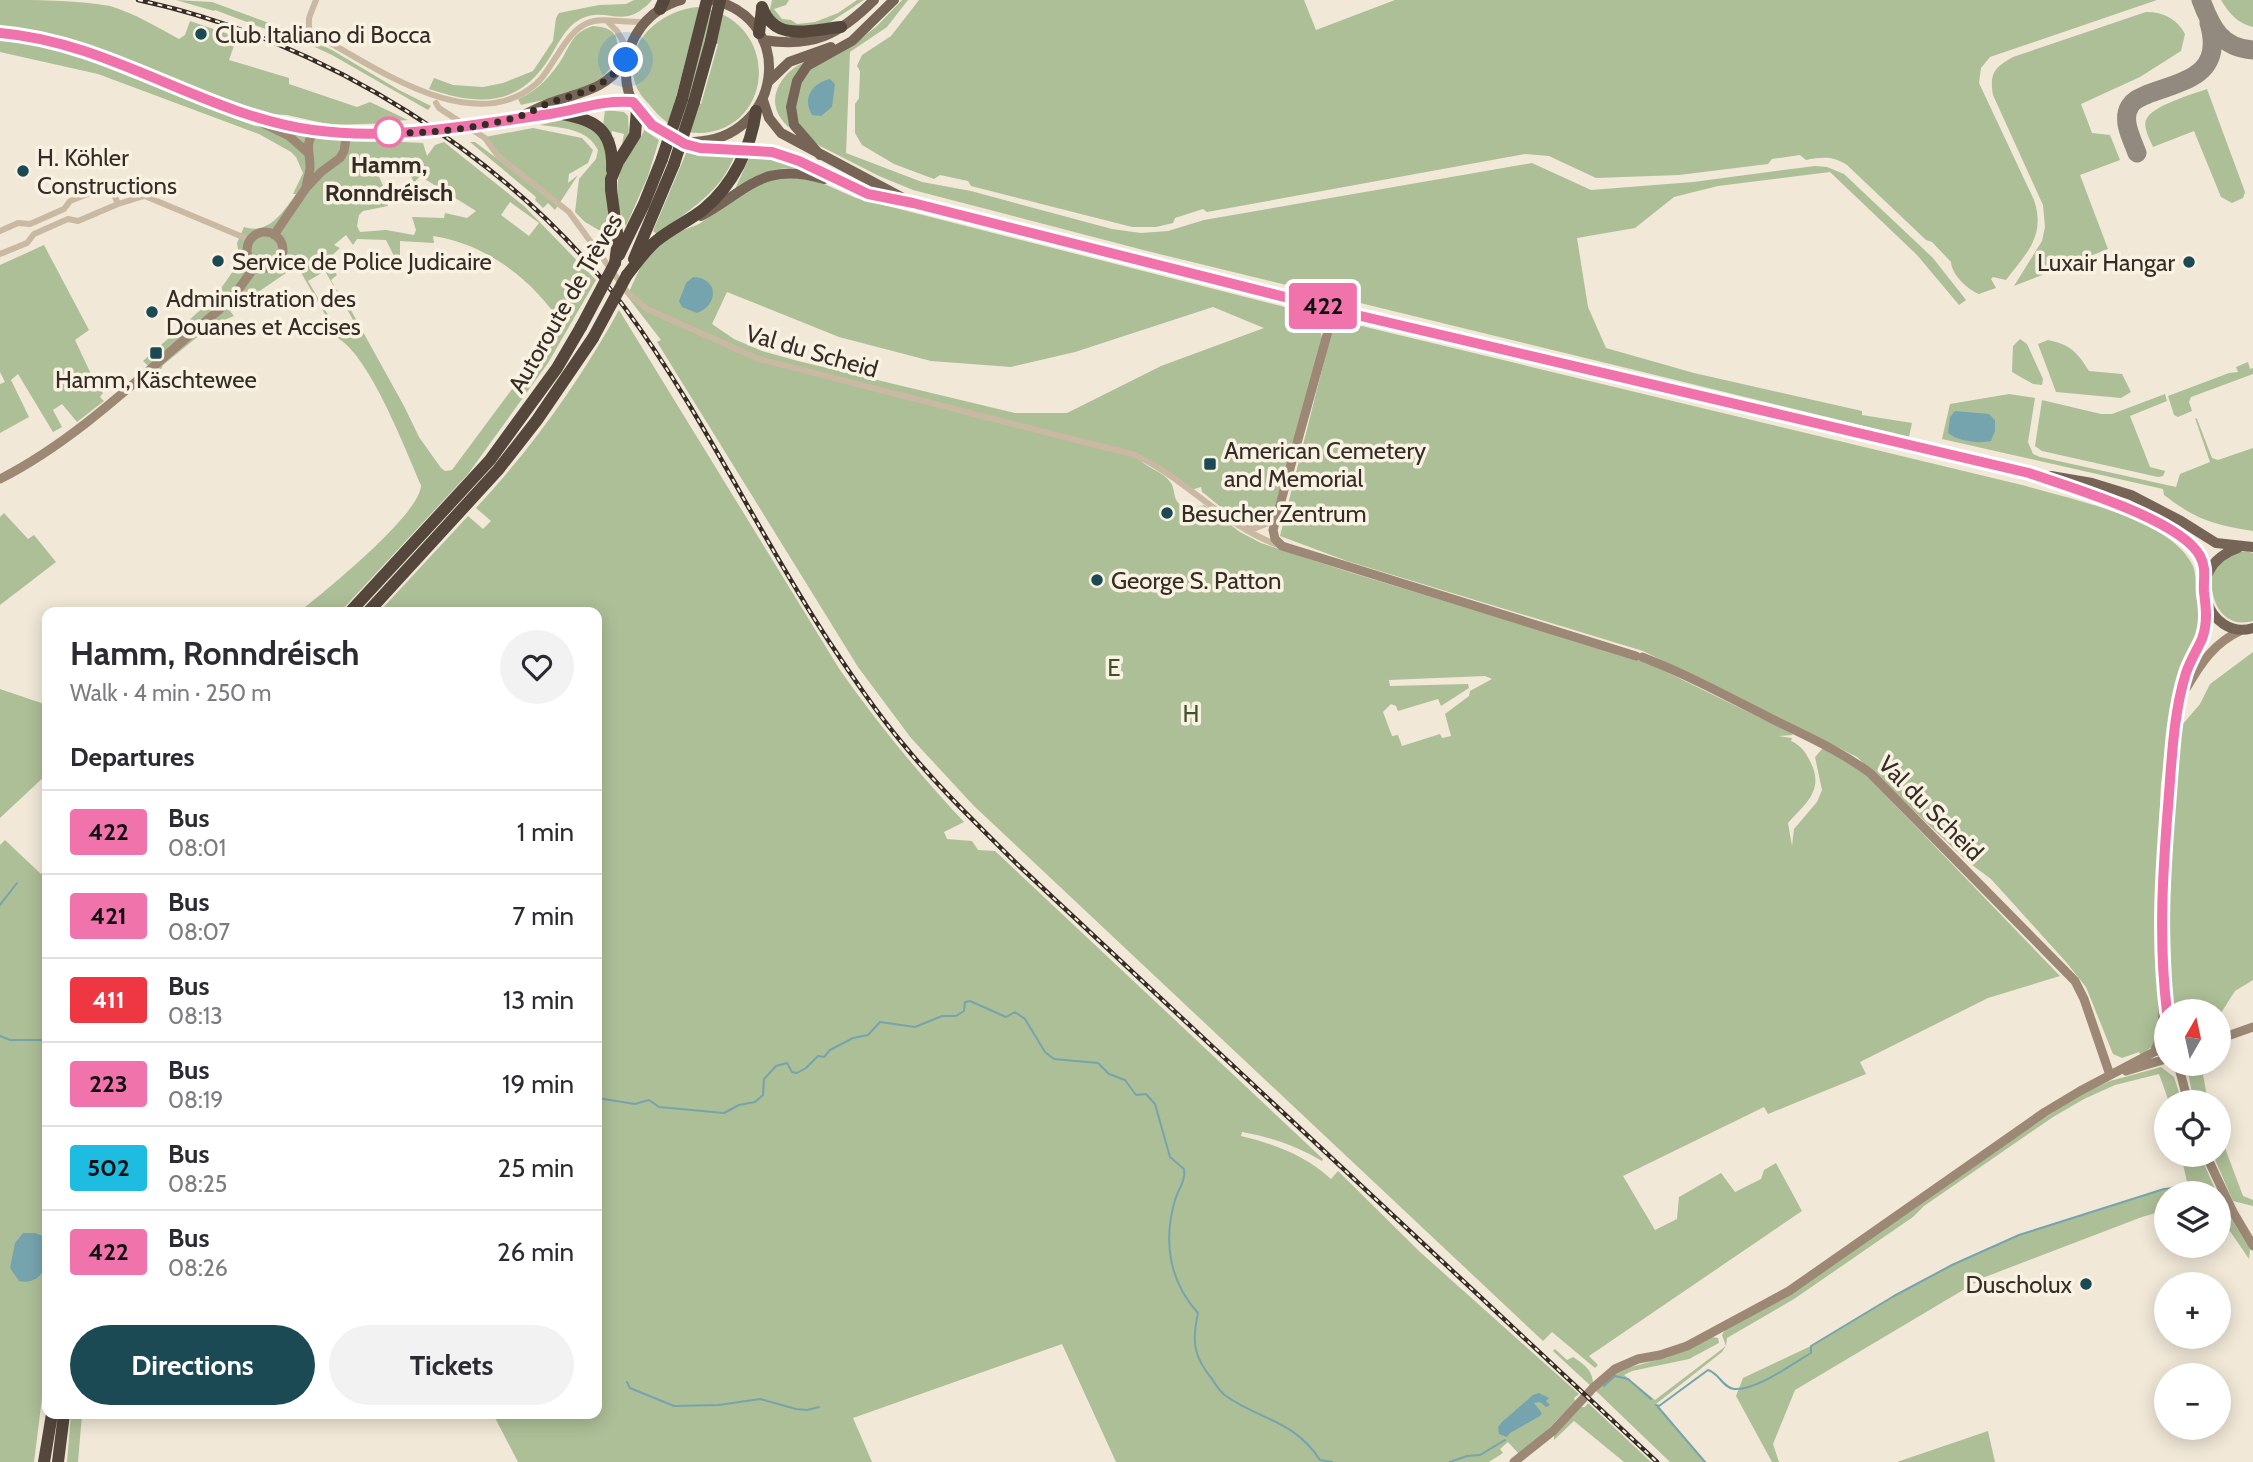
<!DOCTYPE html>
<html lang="en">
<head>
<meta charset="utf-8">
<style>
  body { margin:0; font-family:Cabin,sans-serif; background:#f2f2f3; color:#2b2b33; height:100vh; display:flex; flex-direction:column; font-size:26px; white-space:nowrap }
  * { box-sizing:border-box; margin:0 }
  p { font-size:23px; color:#7c7c81 }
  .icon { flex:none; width:38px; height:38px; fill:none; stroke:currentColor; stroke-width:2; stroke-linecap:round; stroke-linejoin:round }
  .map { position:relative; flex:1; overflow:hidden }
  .details { position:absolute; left:42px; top:607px; width:560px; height:812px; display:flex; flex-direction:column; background:#fff; border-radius:14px; box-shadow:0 4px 18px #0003 }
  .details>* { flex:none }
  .badge { padding:0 14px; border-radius:5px; font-size:24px; line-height:46px }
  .needle { width:46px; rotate:9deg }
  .buttons { position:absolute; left:2154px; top:999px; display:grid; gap:14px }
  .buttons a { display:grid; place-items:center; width:77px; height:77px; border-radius:50%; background:#fff; box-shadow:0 4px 18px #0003; font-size:35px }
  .you { position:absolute; width:35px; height:35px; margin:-18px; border:5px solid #fff; border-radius:50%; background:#1a73e8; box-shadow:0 0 0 10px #1a73e833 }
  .map>.badge { position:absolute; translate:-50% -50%; box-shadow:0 0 0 4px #fff }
  h2 { padding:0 28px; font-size:26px; line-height:63px }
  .round { display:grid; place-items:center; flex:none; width:74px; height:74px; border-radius:37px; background:#f2f2f3 }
  .overview { display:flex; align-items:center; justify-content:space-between; height:119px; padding:0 28px }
  h1 { font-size:33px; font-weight:700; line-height:52px }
  .action { display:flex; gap:14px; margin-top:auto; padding:14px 28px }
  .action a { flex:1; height:80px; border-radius:42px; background:#1b4a55; color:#fff; font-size:28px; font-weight:700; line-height:80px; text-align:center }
  .action a+a { background:#f2f2f3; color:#2b2b33 }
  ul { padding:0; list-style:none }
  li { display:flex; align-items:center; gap:21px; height:84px; padding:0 28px; border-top:2px solid #e1e1e2 }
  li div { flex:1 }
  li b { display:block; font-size:26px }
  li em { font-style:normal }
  li .badge { min-width:77px; font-weight:700; text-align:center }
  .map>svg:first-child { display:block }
  .green { fill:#adbf97; fill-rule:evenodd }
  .water { fill:#76a4ae }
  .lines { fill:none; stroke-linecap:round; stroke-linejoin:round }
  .stream { stroke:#76a4ae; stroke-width:2 }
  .taxiway { stroke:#928a7e; stroke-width:19 }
  .street { stroke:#c9b9a3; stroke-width:6 }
  .secondary { stroke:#9c8875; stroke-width:9 }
  .primary { stroke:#766556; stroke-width:10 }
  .highway { stroke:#55473c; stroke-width:12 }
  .rail-casing { stroke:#342c25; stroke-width:4.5 }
  .rail { stroke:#f9f2e3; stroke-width:2; stroke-dasharray:5; stroke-linecap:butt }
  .primary-bridge { stroke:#766556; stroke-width:10 }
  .highway-bridge { stroke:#55473c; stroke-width:12 }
  .line-casing { stroke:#fff; stroke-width:16 }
  .line { stroke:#f173ac; stroke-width:10 }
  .walk { stroke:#342c25; stroke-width:7; stroke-dasharray:0 12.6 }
  .poi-dot { fill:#1b4a55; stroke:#f9f2e3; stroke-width:2.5 }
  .stop-dot { fill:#fff; stroke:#f173ac; stroke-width:3.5 }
  .labels { text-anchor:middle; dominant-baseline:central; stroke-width:7; stroke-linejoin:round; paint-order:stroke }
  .poi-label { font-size:24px; fill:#342c25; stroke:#f9f2e3; text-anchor:start }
  .stop-label { font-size:24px; font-weight:bold; fill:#342c25; stroke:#f9f2e3 }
  .street-label { font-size:24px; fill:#342c25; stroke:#f9f2e3 }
  .park-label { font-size:24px; fill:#3e5229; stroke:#f9f2e3 }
</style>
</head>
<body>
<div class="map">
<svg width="2253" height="1462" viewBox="0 0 2253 1462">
  <rect width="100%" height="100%" fill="#f1e8d7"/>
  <!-- green -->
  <path class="green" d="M0,0C36,0 75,0 110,6C134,13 157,27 179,39L185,35L190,21L237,37L229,60L289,78V84L357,107L370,102L408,120L396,121V123L332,125L287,115L266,114L245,108L83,44L50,35L0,27Z
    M176,0L212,2L296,33L332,50L399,90L431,106L428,110L332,55L289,35L287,37L215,10L214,11Z
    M634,0H652C623,33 608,4 579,20C565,28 558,44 550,57C519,107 480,106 429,89L434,78L453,85L483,87L503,83L533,71L553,41L556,18L559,13L599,5L626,4Z
    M772,0H789L786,5L774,9L782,19L791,20L797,24L815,22L838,13L857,0H864L829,23L784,28L769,14Z
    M902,0H908L887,27L850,52L846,153L922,182L971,191L1112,229L1141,233L1168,231L1204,220L1532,163L1591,190L1693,182L1815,166L1827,167L1844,174L1933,258L1966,300L1959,305L1917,255L1830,172L1718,186L1674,197L1635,228L1577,238L1588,307L1606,348L1694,373L1862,411V415L1912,423L1909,437L1147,251L913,190L879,176L820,146L801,130L794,115L800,81L809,69L854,44L877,26Z
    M919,0H1304L1316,30L1395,0H2157L1990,57L1981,68L1979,83L2034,200C2046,236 2027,252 2006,280L1993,277L1991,279L1996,288L1979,294C1967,289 1952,275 1951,262L1932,242L1926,240L1847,165C1832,156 1823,157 1806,160L1800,155L1772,159L1768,164L1679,175L1596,178L1549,156L1525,154L1207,212L1203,209L1175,218L1173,223L1156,227H1132L971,186L968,181L940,175L934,179L894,164L862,145L855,133V104L859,98L860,71L857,66L862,55L891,36Z
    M2221,0H2253V27C2237,23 2229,13 2221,0Z
    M697,7C782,18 776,130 700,133C681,134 665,123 653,109C648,102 641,97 637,88C619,46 658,11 697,7ZM692,36L687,100L676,97ZM707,40L718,44L701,104L690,101Z
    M2146,12C2164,12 2177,19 2185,34L2181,51L2140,77L2081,104L2092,133L2110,135L2120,160L2080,175L2108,249L2014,286L2042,241L2045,227L2043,205L1993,95C1989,73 1995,67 2013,57Z
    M593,26C604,27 616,29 617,42C621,89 554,97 521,105L518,99C538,91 552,75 563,57C572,41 574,32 593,26Z
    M0,39C73,46 141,81 208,107C226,114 245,124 263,128C315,142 370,140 423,143L427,156L435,145L444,142L524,206L596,280L548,363L468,474L340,612H299C323,593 421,514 421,485C405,449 371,359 339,339L299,269H292L230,311L234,316L212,325L163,365L158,375L143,361L215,297L240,261L237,243L244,227C269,235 283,212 296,194H293L303,173L296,157L291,152L259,134L98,74L0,52ZM403,157L414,183L420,176L476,211L467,218L445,213L444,218L412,217L416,230L414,235L386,230L360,232L357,226L359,215L363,211L388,206L385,199L387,195L374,165L389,158L391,162ZM510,202L539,223L529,236L501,215ZM346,235L353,245L357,239L386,240L395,258L400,255V241L434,243L433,236C486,244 532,279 561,323L452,470L445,471L441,468L419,437L404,406L342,294H339L331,280L337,275L335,272L330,274L327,270L329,268L327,260L340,248L334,245ZM325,271L356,325L340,335L308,281Z
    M803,63L793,81L791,125L788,127C783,121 778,116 776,108C771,90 787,69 803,63Z
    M2207,89L2245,192L2243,198L2232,203L2221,197L2194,131L2153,147C2150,140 2143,127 2146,120C2151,106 2193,94 2207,89Z
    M605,110L624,112L628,116L629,135L622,144L624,134L612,131L611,137L615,138L613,141L603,126Z
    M567,119L593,127L607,145L613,232L609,236L585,222L575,212L579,179L596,159L598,150C587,128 562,128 540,125Z
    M533,128L582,138L593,150L588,163L569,174L568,183L578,175L555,210L548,203L543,208L535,200L536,197L470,142H475L508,167L485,137Z
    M644,130L659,140L648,176L626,226C615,203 613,180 627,158C633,148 640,141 644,130Z
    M687,151L735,154C721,194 688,209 658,235L653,231Z
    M751,154L784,161L806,170C778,163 758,175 735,189Z
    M778,177L815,180L856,198L1293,309L1319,323L1322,338L1293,449L1272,515C1253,540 1220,505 1202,492L1201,487L1191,490L1136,456C1145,468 1162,470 1171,483C1176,491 1172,501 1183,506C1190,510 1197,507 1204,505L1240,532L1261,543L1349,572L1648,663L1791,733L1793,735L1778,736L1792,738L1791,741C1800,745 1805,751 1810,761C1825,790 1806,803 1788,823L1792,846L1794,829L1817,802L1822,790L1815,757L1823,748L1852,763L1870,779L2060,976L1988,998L1860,1062L1866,1074L1768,1114L1764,1107L1623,1176L1655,1230L1677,1219L1679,1197L1721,1173L1735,1192L1761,1179L1764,1170L1776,1163L1802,1211L1589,1356L1598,1365L1595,1368L1552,1332L1543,1341L974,806L911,738L858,667L657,342L661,340L627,296L642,264L658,245L671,235L699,224L754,186ZM727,292L839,337L931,361L1011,367L1075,352L1213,307L1264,328L1161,366L1067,413H1015L798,361L762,351L734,339L712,324ZM1485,676L1492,679L1470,691L1469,696L1445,714L1451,736L1442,738L1440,734L1402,746L1398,735L1392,736L1383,712L1391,704L1396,706L1398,711L1438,699L1441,706L1469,688L1468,684L1390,686L1389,680Z
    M44,245L89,330L75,340L91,374L103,393L100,397L104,401L77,422L62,404L53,410L62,427L53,432L18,374L11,380L29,417L0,433V384L5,382L0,372V265Z
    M619,310L840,670C878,724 919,774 964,822L944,832L947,839L972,841L978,850L995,851L1323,1159L1322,1161C1297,1146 1270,1137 1242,1132L1241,1136C1274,1144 1305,1155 1331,1179L1338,1171L1420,1252L1579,1394L1574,1398L1575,1401L1540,1438L1519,1454L1508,1442L1500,1449L1503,1453L1489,1462H1116L1062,1344L853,1418L872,1462H518L493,1414H597V612H379L468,516L483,529L491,521L476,508C531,449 580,381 619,310Z
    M1349,323L2026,486C2073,500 2168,518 2192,564C2197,573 2195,586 2196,596C2198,607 2202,616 2201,627L2175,692L2161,783L2155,912L2160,1028L2154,1045L2141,1055L2139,1052L2122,1058L2113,1054L2086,987L2066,962L1991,879L1968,862L1857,757L1643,651L1347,561L1280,536L1331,334L1338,326Z
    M2020,339L2027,344L2043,379L2042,385L2033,384L2012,372L2013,346Z
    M2048,340C2071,345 2077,352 2089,371L2122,374L2131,392L2121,398L2056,392L2038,344Z
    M2248,362L2250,369L2253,368V374L2191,397L2189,402L2192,411L2178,417L2174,415L2168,396L2229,373L2238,372L2236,367Z
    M2009,394L2035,398L2028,442L2033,454L2040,457L2176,487L2180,474L2210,462L2195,418L2197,419L2212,458L2218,460L2253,448V531C2214,525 2195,519 2164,495L2163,489L1942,439L1950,404Z
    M2165,394L2167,401L2130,416L2150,467L2165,471L2163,476L2158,477L2042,451L2035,446L2042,400L2101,414H2112Z
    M4,513L28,539L34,535L56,562L0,605V517Z
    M2247,551L2253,553V621C2220,630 2207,595 2213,568L2236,552Z
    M2253,652V980L2235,991L2219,1016V1012L2173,1011L2169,912L2172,843L2182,725L2200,704L2210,684Z
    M0,689L47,705V774L0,818Z
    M5,840L41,874L47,867V1358L34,1462H0V845Z
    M2186,1064H2201L2208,1102H2194Z
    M2161,1067L2174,1077L2182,1102H2169L2159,1074L2115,1085L2084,1099L2053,1117L1924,1206L1913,1217L1794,1299L1727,1338L1726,1346L1722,1352L1656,1404L1705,1462H1670L1596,1391L1620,1370L1668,1357L1712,1337L1718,1338L1719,1343L1689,1359L1632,1371L1624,1375L1655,1400L1726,1346L1722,1335L1725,1330L2079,1095L2110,1081Z
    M2219,1132L2243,1196L2253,1200V1206L2233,1201L2213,1155H2219Z
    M2181,1155H2200L2217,1193L2166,1194V1210L2142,1217L1985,1277L1795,1390L1773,1444L1779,1462H1772L1736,1396L1743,1378L1811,1346L1894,1296L1952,1265L2019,1235L2187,1182Z
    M2219,1197L2250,1250L2249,1259L2219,1215Z
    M1555,1349L1567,1360L1573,1357C1587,1366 1594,1372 1593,1388L1553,1351Z
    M1588,1403L1651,1462H1624L1574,1421L1554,1440V1434L1581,1407H1585Z
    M71,1414H82L78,1462H67Z
    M1988,1431L1995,1462H1897Z"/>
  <!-- water -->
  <path class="water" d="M830,79L835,84L832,107L821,116L812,115C802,98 812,83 830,79Z
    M693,277C720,278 718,306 697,313L682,307L679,301L686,283Z
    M1955,411L1989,414L1995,420V431L1991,441C1978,444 1957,441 1948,433L1950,417Z
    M23,1233H35L43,1236C53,1255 45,1287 19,1281L10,1268L15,1243Z
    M1539,1393L1549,1398L1546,1401L1550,1405L1546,1407L1540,1402L1534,1403L1542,1413L1540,1416L1510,1433L1507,1437L1499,1434L1498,1427L1502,1422L1533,1395Z"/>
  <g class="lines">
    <!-- stream -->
    <path class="stream" d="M0,905L17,883
      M0,1036L10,1040H47
      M597,1098L635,1104L649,1100L659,1107L724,1113L739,1105L755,1102L763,1095L764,1079L776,1066L787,1063L792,1072L797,1073L806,1068L818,1056L824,1057L830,1050L853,1038L868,1035L880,1022L915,1027L942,1016H956L964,1011L965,1002L970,1001L1006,1017L1015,1012L1025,1019L1045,1052L1054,1059L1098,1063L1109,1074L1125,1080L1136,1095L1146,1094L1155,1104L1170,1157L1184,1169C1186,1180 1178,1190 1175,1200C1163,1241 1169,1281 1198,1313C1192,1341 1193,1356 1212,1379C1216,1385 1220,1392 1226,1396C1260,1420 1294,1420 1320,1460L1332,1462
      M627,1382L630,1388L674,1406L719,1405L760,1399L796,1409L807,1410L819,1407
      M1604,1386L1615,1376L1628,1379L1651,1399
      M1656,1405L1659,1406L1708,1370C1719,1373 1722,1387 1734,1389C1756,1391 1792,1364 1811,1353V1346L1894,1296L1952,1265L2019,1235L2164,1189L2193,1186
      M1658,1407L1705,1462
      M1450,1462L1467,1456L1480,1455L1505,1440"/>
    <!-- taxiway -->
    <path class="taxiway" d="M2201,0C2211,27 2221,48 2253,50
      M2137,153C2132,139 2121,120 2130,106C2134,99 2142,97 2148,94C2187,80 2224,74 2209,23"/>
    <!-- street -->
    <path class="street" d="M316,0L309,18V29L316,35C374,66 472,139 536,84C545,76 551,64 558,54C585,9 598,22 644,22
      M607,21L617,31L628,50
      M436,103L439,108L485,138L498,156L569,212L628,293L647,309L759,359L1135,455C1187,479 1226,528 1281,546
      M110,185L118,204
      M0,231L18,223L30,224L64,209L70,201L110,185L121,186L250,240
      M0,254L27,243L34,234L68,219L78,221L118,204L144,196
      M1245,528H1256L1276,520"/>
    <!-- secondary -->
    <path class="secondary" d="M256,120L289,136L307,152
      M306,187C307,181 309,175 310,169C311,154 303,143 316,130
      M247 250a18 18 0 1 1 36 0a18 18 0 1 1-36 0Z
      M274,235L306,188L321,172L340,158L344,151L347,133
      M1311,303L1323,318L1328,331
      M1348,313L1335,321L1328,331L1273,530L1275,539L1282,546L1636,656
      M0,479C81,438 150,367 219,310L238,290L256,265
      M1642,657C1686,674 1727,696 1770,718C1804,735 1839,750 1870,773L2075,981L2084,999L2110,1075
      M2187,687C2201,663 2214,643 2240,631
      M2167,1012L2161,912L2172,752L2186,673L2203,636L2207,602
      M2219,1039L2253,1027
      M2154,1052L2162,1035L2163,1004
      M2178,1064L2188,1102
      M2126,1071L2166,1059
      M2206,1155L2233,1212L2253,1246
      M1514,1462L1553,1431L1593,1388L1615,1369L1638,1359L1660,1355L1687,1346L1789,1291L2045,1112L2080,1091L2154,1052L2166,1049"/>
    <!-- primary -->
    <path class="primary" d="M0,33L49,41L82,50L248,116L316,130L410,133
      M763,40C813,48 839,35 874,0
      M769,81L789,62L831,47
      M763,100L769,118L781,133L901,197
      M530,116C567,112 596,100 633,102
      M520,117C530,112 540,107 550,103C583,91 603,91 626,61
      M676,138C605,117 612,20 681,0
      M677,140L700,148L772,152L799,161L868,194L913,203L1348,313L2029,473C2069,487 2179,519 2200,555C2203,561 2204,569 2206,576
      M694,142C782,139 798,21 713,0
      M820,155L794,125L791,107L797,81L807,66L852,41L894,0
      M701,216C749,189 764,161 824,179
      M2051,476L2092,483L2131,495L2181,521L2216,543L2253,547
      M2238,548C2179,568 2209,642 2253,628"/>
    <!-- highway -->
    <path class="highway" d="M762,7C775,43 810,30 841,27
      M660,9L664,0
      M759,33L762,9
      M682,99L707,0
      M694,102L711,41
      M555,113C593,118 614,128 612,170
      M619,255L644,204L662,159
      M634,259L674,164
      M615,263L618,240L611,190V179L618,162L635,135L637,109
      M627,275C636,264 644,252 655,242C670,229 689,221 704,209C733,185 751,148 756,111
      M350,612L490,460L557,368L581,327
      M368,612L498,470L537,420L593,338
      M44,1462L52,1414
      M58,1462L64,1414"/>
    <!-- rail casing -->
    <g class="rail-casing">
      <path id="rail" d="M138,0C322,39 512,157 625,308C702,412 757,532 828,640C852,676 876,712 903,744C938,787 978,825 1017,864L1657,1462"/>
    </g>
    <!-- rail -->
    <use href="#rail" class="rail"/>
    <!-- primary-bridge -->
    <path class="primary-bridge" d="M410,133L520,117"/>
    <!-- highway-bridge -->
    <path class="highway-bridge" d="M711,41L720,0
      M662,159L682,99
      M674,164L694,102
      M581,327L615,263
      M593,338L627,275"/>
  </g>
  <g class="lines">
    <!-- line casing -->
    <g class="line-casing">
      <path id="line" d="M0,33C111,42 204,115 313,130C393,141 471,125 550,114C582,109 599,100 633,102L652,125L685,144L700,148L772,152L799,161L868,194L913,203L1348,313L2029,473C2068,487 2180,519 2200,556C2207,569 2203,579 2204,592C2206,608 2208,623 2202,639C2197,650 2190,661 2186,673C2174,711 2172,754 2169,794C2163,867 2158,939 2167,1012"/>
    </g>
    <!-- line -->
    <use href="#line" class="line"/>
    <!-- walk -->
    <path class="walk" d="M389,132H387C427,135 478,128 517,117C529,114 540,106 552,102C585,91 604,89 626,60"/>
  </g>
  <!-- markers -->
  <g class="poi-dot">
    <circle cx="201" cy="34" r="7"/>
    <circle cx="23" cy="171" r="7"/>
    <circle cx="218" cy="261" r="7"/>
    <circle cx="2189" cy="262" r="7"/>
    <circle cx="152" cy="312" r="7"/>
    <rect x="149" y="346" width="14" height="14" rx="3.5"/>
    <rect x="1203" y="457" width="14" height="14" rx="3.5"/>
    <circle cx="1167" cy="513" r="7"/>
    <circle cx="1097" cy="580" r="7"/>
    <circle cx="2086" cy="1284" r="7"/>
  </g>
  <circle class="stop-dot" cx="389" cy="132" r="14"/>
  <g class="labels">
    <!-- poi labels -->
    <g class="poi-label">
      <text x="215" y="34">Club Italiano di Bocca</text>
      <text x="37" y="157">H. Köhler<tspan x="37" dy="28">Constructions</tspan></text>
      <text x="232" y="261">Service de Police Judicaire</text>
      <text x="2175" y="262" text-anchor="end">Luxair Hangar</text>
      <text x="166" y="298">Administration des<tspan x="166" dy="28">Douanes et Accises</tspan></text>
      <text x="156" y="379" text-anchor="middle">Hamm, Käschtewee</text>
      <text x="1224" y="450">American Cemetery<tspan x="1224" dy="28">and Memorial</tspan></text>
      <text x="1181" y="513">Besucher Zentrum</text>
      <text x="1111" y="580">George S. Patton</text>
      <text x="2072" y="1284" text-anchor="end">Duscholux</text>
    </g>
    <!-- stop labels -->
    <g class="stop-label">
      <text x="389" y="164">Hamm,<tspan x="389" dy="28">Ronndréisch</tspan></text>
    </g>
    <!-- street labels -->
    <g class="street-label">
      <text transform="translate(565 303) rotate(-60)">Autoroute de Trèves</text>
      <text transform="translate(812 351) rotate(16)">Val du Scheid</text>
      <text transform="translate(1931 808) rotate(45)">Val du Scheid</text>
    </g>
    <!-- park labels -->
    <g class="park-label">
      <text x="1114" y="667">E</text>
      <text x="1191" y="713">H</text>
    </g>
  </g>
</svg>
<div class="buttons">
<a><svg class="needle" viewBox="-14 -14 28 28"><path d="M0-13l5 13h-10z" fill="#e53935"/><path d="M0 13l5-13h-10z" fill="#7c7c81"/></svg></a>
<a><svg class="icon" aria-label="locate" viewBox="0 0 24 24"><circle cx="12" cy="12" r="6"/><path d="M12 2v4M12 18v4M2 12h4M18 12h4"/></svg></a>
<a><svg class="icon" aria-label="layers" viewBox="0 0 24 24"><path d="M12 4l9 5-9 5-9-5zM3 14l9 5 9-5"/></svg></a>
<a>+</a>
<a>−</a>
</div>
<div class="you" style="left:626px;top:60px"></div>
<b class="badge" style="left:1323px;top:306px;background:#f173ac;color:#111">422</b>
<section class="details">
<div class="overview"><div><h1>Hamm, Ronndréisch</h1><p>Walk · 4 min · 250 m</p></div><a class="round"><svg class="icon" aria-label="heart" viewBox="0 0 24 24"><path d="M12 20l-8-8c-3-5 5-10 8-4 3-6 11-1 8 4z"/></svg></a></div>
<h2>Departures</h2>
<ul>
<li><span class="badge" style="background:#f173ac;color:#111">422</span><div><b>Bus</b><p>08:01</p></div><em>1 min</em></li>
<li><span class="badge" style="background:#f173ac;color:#111">421</span><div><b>Bus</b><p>08:07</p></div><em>7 min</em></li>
<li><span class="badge" style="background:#ef3744;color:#fff">411</span><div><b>Bus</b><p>08:13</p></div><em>13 min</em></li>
<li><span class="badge" style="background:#f173ac;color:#111">223</span><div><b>Bus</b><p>08:19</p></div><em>19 min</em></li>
<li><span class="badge" style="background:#1fbce1;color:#111">502</span><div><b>Bus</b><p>08:25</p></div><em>25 min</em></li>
<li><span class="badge" style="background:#f173ac;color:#111">422</span><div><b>Bus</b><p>08:26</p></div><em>26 min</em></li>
</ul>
<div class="action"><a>Directions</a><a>Tickets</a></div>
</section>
</div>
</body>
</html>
